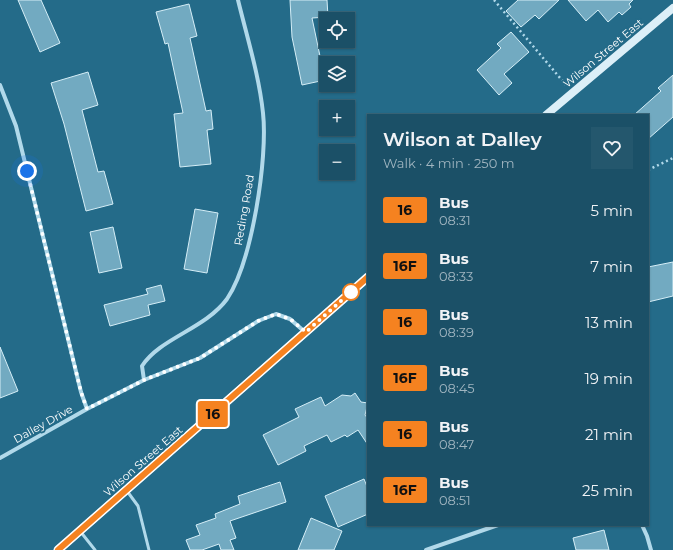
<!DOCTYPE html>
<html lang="en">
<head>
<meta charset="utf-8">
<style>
  body { margin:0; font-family:Montserrat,sans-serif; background:#24576d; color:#f1f3f6; height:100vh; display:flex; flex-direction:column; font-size:15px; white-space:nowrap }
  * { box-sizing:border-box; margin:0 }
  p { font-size:13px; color:#a0b5c0 }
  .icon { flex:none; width:22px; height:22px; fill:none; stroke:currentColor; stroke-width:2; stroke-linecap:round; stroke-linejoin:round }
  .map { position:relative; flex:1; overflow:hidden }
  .drawer { position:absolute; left:367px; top:114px; width:282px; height:412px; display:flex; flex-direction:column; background:#1b5067; border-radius:0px; box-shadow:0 1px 3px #0004,0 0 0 1px #39677b }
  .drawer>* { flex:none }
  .badge { padding:0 8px; border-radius:3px; font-size:14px; line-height:26px }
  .fabs { position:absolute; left:319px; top:12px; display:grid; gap:8px }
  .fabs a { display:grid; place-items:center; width:36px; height:36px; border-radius:0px; background:#1b5067; box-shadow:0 1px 3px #0004,0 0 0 1px #39677b; font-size:20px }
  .you { position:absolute; width:20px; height:20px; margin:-10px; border:3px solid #fff; border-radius:50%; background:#1a73e8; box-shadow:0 0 0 6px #1a73e833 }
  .map>.badge { position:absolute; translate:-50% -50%; box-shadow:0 0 0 2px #fff }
  .round { display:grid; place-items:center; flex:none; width:42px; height:42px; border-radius:0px; background:#24576d }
  .head { display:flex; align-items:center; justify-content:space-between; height:68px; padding:0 16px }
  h1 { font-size:19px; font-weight:600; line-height:30px }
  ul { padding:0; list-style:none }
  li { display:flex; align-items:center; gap:12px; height:56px; padding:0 16px }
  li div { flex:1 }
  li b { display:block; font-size:15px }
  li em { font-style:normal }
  li .badge { min-width:44px; font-weight:700; text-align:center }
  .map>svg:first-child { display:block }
  .building { fill:#72aac1; stroke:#d5eef7 }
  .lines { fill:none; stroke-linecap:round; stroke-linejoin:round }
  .path { stroke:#b1d9ea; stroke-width:2.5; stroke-dasharray:2 3; stroke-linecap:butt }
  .service { stroke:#b1d9ea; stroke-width:3 }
  .minor { stroke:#b1d9ea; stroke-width:4 }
  .secondary { stroke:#dceff8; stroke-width:8 }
  .line-casing { stroke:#fff; stroke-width:9 }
  .line { stroke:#f58220; stroke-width:6 }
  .walk { stroke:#fff; stroke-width:4; stroke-dasharray:0 7.2 }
  .stop-dot { fill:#fff; stroke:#f58220; stroke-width:2 }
  .labels { text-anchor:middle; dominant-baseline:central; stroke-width:4; stroke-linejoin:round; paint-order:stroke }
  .street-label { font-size:11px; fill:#fff; stroke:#246b89 }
</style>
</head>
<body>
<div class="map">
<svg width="673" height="550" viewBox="0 0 673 550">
  <rect width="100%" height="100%" fill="#246b89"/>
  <!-- building -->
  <path class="building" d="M18,0H41L60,43L40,52Z
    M290,0H327L328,17L312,18L325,80L302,85L292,37Z
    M518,0H559L539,19L535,15L521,27L506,11Z
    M568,0H633L629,4L631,7L622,15L619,12L608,22L598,10L586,21Z
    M189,4L197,36L190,38L206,111L211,110L213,129L207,130L211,164L180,167L174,114L183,113L168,43L165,44L156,12Z
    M511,32L529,52L504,74L512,83L499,95L477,70L501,48L497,44Z
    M88,72L98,105L82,110L98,172L104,171L113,204L86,211L64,124L51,83Z
    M673,75V117L648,139V115H634L661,91L658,88Z
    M195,209L218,213L207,273L184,269Z
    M113,227L122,268L99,273L90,232Z
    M673,262V296L648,302V267Z
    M161,285L165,301L148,305L150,315L110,326L104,305L148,294L146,289Z
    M0,347L18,391L0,398Z
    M355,393L361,402L368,403L365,415L368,419V445L358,430L347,437L345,435L331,442L327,435L304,446L306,451L278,465L263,435L299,417L295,409L321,397L325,406L342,395L351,396Z
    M364,479L368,489V514L338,527L325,496Z
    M280,482L286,502L230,521L236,538L230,540L234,550H221L219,544L202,550H190L186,540L200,535L196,525L216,518L215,514L240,504L238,496Z
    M311,518L342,531L334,550H298Z
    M604,530L609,550H576L573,538Z"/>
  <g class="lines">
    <!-- path -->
    <path class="path" d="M494,0L566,85
      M648,170L673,158"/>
    <!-- service -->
    <path class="service" d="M127,491L138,506L149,550
      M80,531L95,550"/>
    <!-- minor -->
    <path class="minor" d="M0,85L16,126L81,392L87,409
      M144,380L142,366C160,338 205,329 227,299C252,262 268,158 263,113C259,75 247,37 238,0
      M0,458L87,409L144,380L200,358L258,321L276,314L290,319L305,332
      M642,525L647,536L651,550
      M426,550L498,525"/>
    <!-- secondary -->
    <path class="secondary" d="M546,115L673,8
      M58,550L368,277"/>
  </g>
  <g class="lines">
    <!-- line casing -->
    <g class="line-casing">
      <path id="line" d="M58,550L368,277"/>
    </g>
    <!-- line -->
    <use href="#line" class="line"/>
    <!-- walk -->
    <path class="walk" d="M27,171L81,392L87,409L144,380L200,358L258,321L276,314L290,319L306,332L351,292"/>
  </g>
  <!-- markers -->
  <circle class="stop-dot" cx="351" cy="292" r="8"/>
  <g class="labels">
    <!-- street labels -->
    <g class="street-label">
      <text transform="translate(603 53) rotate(-40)">Wilson Street East</text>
      <text transform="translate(244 210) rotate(-80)">Reding Road</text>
      <text transform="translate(43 424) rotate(-29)">Dalley Drive</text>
      <text transform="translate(143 461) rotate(-41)">Wilson Street East</text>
    </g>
  </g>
</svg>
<div class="fabs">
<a><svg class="icon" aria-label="locate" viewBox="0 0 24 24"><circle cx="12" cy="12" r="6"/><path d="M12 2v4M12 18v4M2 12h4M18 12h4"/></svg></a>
<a><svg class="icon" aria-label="layers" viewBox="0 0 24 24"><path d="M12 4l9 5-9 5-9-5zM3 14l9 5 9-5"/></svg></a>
<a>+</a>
<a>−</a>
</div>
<div class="you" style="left:27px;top:171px"></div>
<b class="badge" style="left:213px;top:414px;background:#f58220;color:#111">16</b>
<section class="drawer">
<div class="head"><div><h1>Wilson at Dalley</h1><p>Walk · 4 min · 250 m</p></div><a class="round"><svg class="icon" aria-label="heart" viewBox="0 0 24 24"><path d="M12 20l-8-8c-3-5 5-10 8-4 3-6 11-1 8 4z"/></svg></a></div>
<ul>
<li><span class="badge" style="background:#f58220;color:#111">16</span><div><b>Bus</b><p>08:31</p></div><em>5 min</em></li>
<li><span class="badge" style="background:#f58220;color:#111">16F</span><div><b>Bus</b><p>08:33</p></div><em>7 min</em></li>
<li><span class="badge" style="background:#f58220;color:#111">16</span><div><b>Bus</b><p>08:39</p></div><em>13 min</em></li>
<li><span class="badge" style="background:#f58220;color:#111">16F</span><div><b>Bus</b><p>08:45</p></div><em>19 min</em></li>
<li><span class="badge" style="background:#f58220;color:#111">16</span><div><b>Bus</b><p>08:47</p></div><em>21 min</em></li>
<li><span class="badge" style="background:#f58220;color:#111">16F</span><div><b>Bus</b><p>08:51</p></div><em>25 min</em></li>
</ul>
</section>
</div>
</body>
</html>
